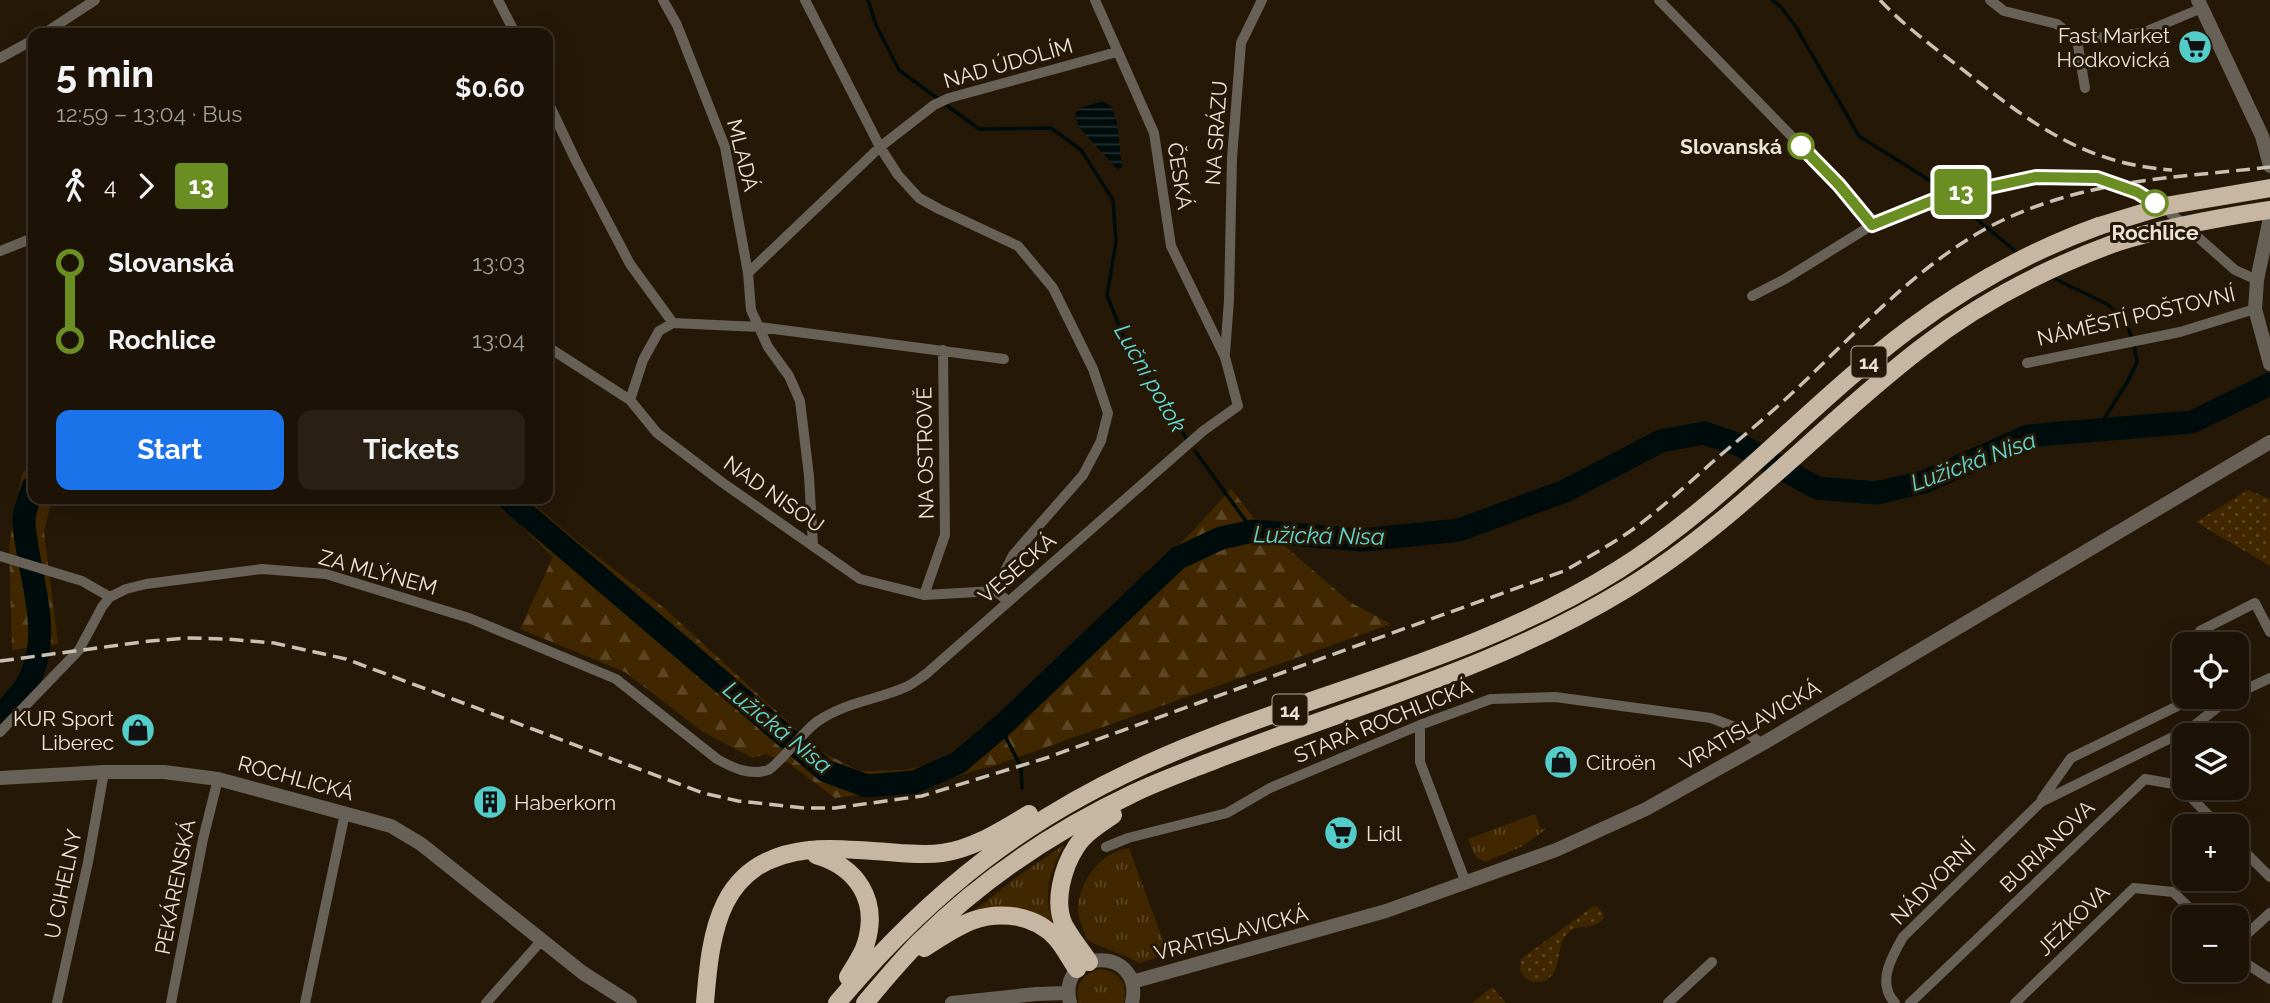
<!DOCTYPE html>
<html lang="en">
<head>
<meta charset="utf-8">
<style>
  body { margin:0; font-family:Raleway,sans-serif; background:#292013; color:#f1f3f6; height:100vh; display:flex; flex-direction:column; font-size:26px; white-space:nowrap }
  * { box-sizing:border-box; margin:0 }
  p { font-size:23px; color:#a09e9a }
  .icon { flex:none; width:38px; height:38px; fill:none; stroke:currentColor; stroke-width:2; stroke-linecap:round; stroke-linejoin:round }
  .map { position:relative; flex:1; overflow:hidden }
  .sheet { position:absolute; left:28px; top:28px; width:525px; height:476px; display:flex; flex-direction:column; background:#1c1205; border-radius:14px; box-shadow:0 7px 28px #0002,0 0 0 2px #3a3227 }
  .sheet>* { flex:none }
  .badge { padding:0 14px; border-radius:5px; font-size:24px; line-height:46px }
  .tools { position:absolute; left:2172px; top:632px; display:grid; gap:14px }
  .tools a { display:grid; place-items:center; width:77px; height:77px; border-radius:14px; background:#1c1205; box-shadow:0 7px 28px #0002,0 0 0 2px #3a3227; font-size:35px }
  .map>.badge { position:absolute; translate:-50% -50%; box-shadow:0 0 0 4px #fff }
  .legs { display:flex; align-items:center; gap:10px; height:77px; padding:0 28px; font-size:23px }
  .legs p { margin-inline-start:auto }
  .overview { display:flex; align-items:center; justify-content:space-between; height:119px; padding:0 28px }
  h1 { font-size:38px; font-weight:700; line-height:52px }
  .button { display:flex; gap:14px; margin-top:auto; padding:14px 28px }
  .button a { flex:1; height:80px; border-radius:14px; background:#1a73e8; color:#fff; font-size:28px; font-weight:700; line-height:80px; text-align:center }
  .button a+a { background:#292013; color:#f1f3f6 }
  ul { padding:0 28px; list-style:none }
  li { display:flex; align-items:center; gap:24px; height:77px; font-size:26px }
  li i { display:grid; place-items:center; width:10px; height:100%; margin:0 9px; background:currentColor }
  li i::after { content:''; width:18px; height:18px; margin:-9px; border:5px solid; border-radius:50%; background:#1c1205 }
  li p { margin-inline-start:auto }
  li:first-child i { background:linear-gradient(#0000 50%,currentColor 0) }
  li:last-child i { background:linear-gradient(currentColor 50%,#0000 0) }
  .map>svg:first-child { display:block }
  .grass { fill:url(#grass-tufts) }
  .forest { fill:url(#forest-firs) }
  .park { fill:url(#park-dots) }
  .water { fill:url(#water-rules) }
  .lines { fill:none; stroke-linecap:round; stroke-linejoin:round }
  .stream { stroke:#000c0c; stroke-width:3.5 }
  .river { stroke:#000c0c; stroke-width:23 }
  .minor { stroke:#686158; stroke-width:10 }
  .tertiary { stroke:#686158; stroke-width:14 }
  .trunk { stroke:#c6b6a2; stroke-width:18 }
  .rail { stroke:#cac0b4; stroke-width:3.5; stroke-dasharray:14 7; stroke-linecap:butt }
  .trunk-bridge { stroke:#c6b6a2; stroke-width:18 }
  .line-1-casing { stroke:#fff; stroke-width:16 }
  .line-1 { stroke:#6b8e23; stroke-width:10 }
  .stop-1-dot { fill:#fff; stroke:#6b8e23; stroke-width:3.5 }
  .labels { text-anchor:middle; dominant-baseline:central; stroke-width:6; stroke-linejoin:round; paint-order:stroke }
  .shield { fill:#251807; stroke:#b1a79a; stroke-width:2 }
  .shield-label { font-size:19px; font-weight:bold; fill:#ede4d9 }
  .poi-label { font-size:21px; fill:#ede4d9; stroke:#251807; text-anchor:start }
  .street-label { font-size:21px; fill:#ede4d9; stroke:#251807 }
  .stop-label { font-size:21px; font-weight:bold; fill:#ede4d9; stroke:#251807; text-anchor:end }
  .water-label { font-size:23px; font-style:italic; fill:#60dad7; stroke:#251807 }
</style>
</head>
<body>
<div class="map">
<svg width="2270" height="1003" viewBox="0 0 2270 1003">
  <defs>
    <pattern id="grass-tufts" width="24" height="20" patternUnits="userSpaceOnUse" patternTransform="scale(1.75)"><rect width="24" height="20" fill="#402700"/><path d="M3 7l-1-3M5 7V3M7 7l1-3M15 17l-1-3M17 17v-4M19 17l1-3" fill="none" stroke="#5c4625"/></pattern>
    <pattern id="forest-firs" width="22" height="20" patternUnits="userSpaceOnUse" patternTransform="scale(1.75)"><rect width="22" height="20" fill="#402700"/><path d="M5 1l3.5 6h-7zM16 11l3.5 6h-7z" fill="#5c4625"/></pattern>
    <pattern id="park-dots" width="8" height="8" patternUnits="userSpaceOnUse" patternTransform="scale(1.75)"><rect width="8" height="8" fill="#402700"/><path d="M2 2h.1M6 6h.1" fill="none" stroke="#5c4625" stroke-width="1.8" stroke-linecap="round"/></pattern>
    <pattern id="water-rules" width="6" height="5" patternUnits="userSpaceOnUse" patternTransform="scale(1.75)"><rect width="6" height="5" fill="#000c0c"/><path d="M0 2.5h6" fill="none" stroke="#262f2f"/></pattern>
  </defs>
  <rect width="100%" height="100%" fill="#251807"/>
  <!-- grass -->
  <path class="grass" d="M1535,814L1541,830L1545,828V830L1521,847L1485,862L1475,856L1468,839Z
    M1064,845C1050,873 1043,889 1052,921L1007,906L976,909L1021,874Z
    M1129,848L1163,941L1177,952L1139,963C1122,953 1104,949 1087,940C1084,930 1077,917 1078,907C1081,879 1101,852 1129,848Z
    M1100,969C1119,971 1129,984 1124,1003H1079C1073,986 1083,973 1100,969Z"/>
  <!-- forest -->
  <path class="forest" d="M33,461V499H52L44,531L58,644L12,650L9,546L22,474Z
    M1231,489L1257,522L1350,602L1391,624L999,764L920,787L835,798L790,764L766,754L753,758L703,732L625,672L520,629L553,557L515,520L488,499H528L577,541L663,607L820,751L860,771L904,770L950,760L1191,533Z"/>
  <!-- park -->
  <path class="park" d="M2248,490L2270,499V566L2196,522Z
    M1597,906L1602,912L1604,918C1592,932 1581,922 1569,932C1553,945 1565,980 1538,982C1529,983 1524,977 1520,970L1521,959L1591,908Z
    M1492,987L1506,1003H1472Z"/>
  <!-- water -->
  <path class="water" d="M1103,101L1111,106L1117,123L1122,167L1117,169L1078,126L1075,113L1083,107Z"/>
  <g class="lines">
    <!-- stream -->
    <path class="stream" d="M868,0L876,25L899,70L979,129L1051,128L1081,150L1113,200L1116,242L1107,295L1126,344L1145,376L1164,396L1188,442
      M1772,0L1781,7L1796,27L1859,136L1934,183L1946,194
      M1952,199L2019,254
      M2051,277L2107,304L2126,320L2131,336
      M2097,430L2128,381L2137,362L2134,345
      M1195,451L1253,531
      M1006,722V738L1020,765
      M1021,768L1022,788"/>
    <!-- river -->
    <path class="river" d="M508,499L826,771L867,786L914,782L958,763L1006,722L1178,558L1221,538L1253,531L1362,540L1459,530L1565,491L1661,441L1704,433L1740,445L1817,488L1876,493L1924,482L2028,436L2192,422L2270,384
      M0,714C8,709 13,702 19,695C60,645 28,580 24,523C23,512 30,498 33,487"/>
    <!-- minor -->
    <path class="minor" d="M498,0L515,33
      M663,0L677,25L725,147L748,273L751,310L768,347L789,376L800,401L809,476L813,545
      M805,0L880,147L898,175L919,198L939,209L1018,246L1053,288L1093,369L1108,413L1101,441L1083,475L1013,555L995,591
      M1659,0L1839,185L1872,225
      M1990,0L2004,11L2057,24L2077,40
      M45,33L95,0
      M0,58L33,40
      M2085,88L2077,40L2142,33L2202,8
      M548,102L576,161L630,264L673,323
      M0,251L33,238
      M748,273L880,147L934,105L949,98L1117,52
      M1752,296L1785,279L1872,225L1939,198L2036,177L2097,178L2137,192L2166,209L2235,270L2257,280
      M548,347L630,400L657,433L723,483L860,579L924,595L995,591L1008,601
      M1225,354L1229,300L1232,158L1241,43L1262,0
      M2027,363L2180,332L2255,309
      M630,400L643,360L659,331L673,323L759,327L1004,359
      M0,556L82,581L110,597
      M924,595L945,535L943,350
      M2206,644L2200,631L2255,603L2270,632
      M2236,694L2270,678
      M1420,725V762L1466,883
      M0,732L79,650L102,607L110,597L126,589L146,584L262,569L326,574L469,618L616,679L717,759C733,768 750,776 768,770C778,766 803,731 818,721C848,701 878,700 908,686C914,683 920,678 926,674L1203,431L1238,406L1225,357L1171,246L1154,133L1095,0
      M2042,799L2071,758L2198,696
      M2236,843L2270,877
      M1106,847L1128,838L1227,813L1270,788L1420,725L1491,699L1555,697L1711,718L1745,731L1762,744
      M2236,944L2270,913
      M2236,954L2247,964L2270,979
      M57,1003L88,862L104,772
      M171,1003L203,839L218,779
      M305,1003L345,813
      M486,1003L542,940
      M1668,1003L1712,962
      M1895,1003C1876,983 1892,956 1903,937L2041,802L2191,728L2232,696
      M1910,1003L2145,779L2179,785L2219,826
      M2015,1003L2134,888L2173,892L2199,917"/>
    <!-- tertiary -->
    <path class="tertiary" d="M2198,0L2262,136L2270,166
      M2270,218L2257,280L2255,309L2270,364
      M0,778L104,772H164L218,779L391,826L421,844L583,973L630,1003
      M1132,982L1386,911L1556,850L1646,809L1762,744L2270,442
      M952,1003L1036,994L1068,993
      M1070,1003C1056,947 1145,945 1132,1003"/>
    <!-- trunk -->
    <path class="trunk" d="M816,855C857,867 879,900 866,943C863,955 854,966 848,977
      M924,948C956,928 978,910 1018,917C1033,920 1046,927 1056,938C1064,947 1070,959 1077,969
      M1089,962C1081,950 1071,938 1064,925C1053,902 1063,867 1076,847C1085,833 1100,824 1113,815
      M705,1003C711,929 719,860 809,850C830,847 852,850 873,851C896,852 919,856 942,853C973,849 1002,830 1029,814
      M837,1003C932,890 1028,815 1165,756C1316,691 1476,659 1618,570C1725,503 1807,406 1908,330C1967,286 2030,251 2099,226
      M865,1003C882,983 900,961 919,942C980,881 1054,831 1132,794C1159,781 1187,771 1215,760C1355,705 1497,668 1626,589C1735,523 1820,426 1920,349C1980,302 2044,269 2115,243"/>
    <!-- rail -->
    <path class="rail" d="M1880,0C1903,25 1931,45 1958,66C2027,120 2081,164 2172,170
      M0,661L150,641L187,638L226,639L274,643L346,659L703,793L738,801L805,808H835L922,796L1046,758L1564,571C1587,558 1610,545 1632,530C1662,508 1690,482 1717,458C1747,433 1777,408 1805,381C1862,326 1929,255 2001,221C2090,179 2175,178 2270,167"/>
    <!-- trunk-bridge -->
    <path class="trunk-bridge" d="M2099,226L2165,206L2270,188
      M2115,243C2166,227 2217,218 2270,210"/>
  </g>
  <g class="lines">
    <!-- line-1 casing -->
    <g class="line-1-casing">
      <path id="line-1" d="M1801,146L1839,185L1872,225L1939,198L2036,177L2097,178L2137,192L2155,203"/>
    </g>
    <!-- line-1 -->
    <use href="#line-1" class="line-1"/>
  </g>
  <!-- icons -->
  <defs>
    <g id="supermarket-disc" transform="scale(1.75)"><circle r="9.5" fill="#53cdca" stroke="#251807"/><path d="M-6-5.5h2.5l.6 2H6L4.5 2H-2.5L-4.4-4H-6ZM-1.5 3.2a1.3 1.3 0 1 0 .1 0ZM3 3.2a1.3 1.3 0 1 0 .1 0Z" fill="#111"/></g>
    <g id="shop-disc" transform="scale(1.75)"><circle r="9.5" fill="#53cdca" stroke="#251807"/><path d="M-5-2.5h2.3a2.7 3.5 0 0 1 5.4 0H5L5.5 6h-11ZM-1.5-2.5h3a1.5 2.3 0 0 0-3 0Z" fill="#111"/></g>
    <g id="building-disc" transform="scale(1.75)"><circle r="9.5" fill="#53cdca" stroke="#251807"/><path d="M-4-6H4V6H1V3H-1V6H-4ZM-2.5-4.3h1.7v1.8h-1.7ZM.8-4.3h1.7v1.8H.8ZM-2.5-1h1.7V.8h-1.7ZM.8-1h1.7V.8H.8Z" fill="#111"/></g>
  </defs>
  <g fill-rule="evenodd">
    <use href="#supermarket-disc" x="2195" y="47"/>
    <use href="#shop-disc" x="138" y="730"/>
    <use href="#shop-disc" x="1561" y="762"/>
    <use href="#building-disc" x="490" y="802"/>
    <use href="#supermarket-disc" x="1341" y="833"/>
  </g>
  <!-- markers -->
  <g class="stop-1-dot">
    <circle cx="1801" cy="146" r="12"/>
    <circle cx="2155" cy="203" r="12"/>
  </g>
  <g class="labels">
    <!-- shield labels -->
    <g class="shield">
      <rect x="1851.5" y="346.5" width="35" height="31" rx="5"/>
      <rect x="1272.5" y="694.5" width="35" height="31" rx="5"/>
    </g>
    <g class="shield-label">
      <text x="1869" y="362">14</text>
      <text x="1290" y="710">14</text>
    </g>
    <!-- poi labels -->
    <g class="poi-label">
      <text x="2170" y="35" text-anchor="end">Fast Market<tspan x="2170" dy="24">Hodkovická</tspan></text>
      <text x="114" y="718" text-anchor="end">KUR Sport<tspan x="114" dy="24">Liberec</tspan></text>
      <text x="1586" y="762">Citroën</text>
      <text x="514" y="802">Haberkorn</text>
      <text x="1366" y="833">Lidl</text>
    </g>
    <!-- street labels -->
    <g class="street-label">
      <text transform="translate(1008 63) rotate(-16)">NAD ÚDOLÍM</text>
      <text transform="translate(1216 133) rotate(-86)">NA SRÁZU</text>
      <text transform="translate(743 155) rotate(76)">MLADÁ</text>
      <text transform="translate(1180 176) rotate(81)">ČESKÁ</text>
      <text transform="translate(2136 316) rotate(-13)">NÁMĚSTÍ POŠTOVNÍ</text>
      <text transform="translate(925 453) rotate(-91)">NA OSTROVĚ</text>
      <text transform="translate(774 494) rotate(35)">NAD NISOU</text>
      <text transform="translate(1017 568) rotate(-41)">VESECKÁ</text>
      <text transform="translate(378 572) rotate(15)">ZA MLÝNEM</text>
      <text transform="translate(1383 721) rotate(-22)">STARÁ ROCHLICKÁ</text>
      <text transform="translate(1750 725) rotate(-30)">VRATISLAVICKÁ</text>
      <text transform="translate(296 778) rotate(15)">ROCHLICKÁ</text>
      <text transform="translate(2047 846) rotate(-44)">BURIANOVA</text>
      <text transform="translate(1933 882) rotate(-45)">NÁDVORNÍ</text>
      <text transform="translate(63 884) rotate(-78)">U CIHELNY</text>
      <text transform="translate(175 887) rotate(-79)">PEKÁRENSKÁ</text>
      <text transform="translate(2073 920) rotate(-44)">JEŽKOVA</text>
      <text transform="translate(1231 933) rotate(-15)">VRATISLAVICKÁ</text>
    </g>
    <!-- stop labels -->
    <g class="stop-label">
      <text x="1782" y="146">Slovanská</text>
      <text x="2155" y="232" text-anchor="middle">Rochlice</text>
    </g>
    <!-- water labels -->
    <g class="water-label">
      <text transform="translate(1151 378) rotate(60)">Luční potok</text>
      <text transform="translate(1973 461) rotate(-20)">Lužická Nisa</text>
      <text transform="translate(1319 535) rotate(1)">Lužická Nisa</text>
      <text transform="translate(778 727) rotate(39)">Lužická Nisa</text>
    </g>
  </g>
</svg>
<div class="tools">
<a><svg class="icon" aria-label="locate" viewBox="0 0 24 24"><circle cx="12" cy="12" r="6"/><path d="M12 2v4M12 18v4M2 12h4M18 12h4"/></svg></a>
<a><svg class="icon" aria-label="layers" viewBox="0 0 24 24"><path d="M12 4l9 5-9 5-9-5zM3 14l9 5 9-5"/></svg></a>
<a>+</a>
<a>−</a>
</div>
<b class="badge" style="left:1961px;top:192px;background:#6b8e23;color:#fff">13</b>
<section class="sheet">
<div class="overview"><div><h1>5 min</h1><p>12:59 – 13:04 · Bus</p></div><b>$0.60</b></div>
<div class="legs"><svg class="icon" aria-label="walk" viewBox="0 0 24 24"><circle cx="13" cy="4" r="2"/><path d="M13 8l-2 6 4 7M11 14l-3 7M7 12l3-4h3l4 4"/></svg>4<svg class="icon" aria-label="forward" viewBox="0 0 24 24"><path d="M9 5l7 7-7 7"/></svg><b class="badge" style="background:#6b8e23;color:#fff">13</b></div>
<ul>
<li><i style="color:#6b8e23"></i><b>Slovanská</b><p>13:03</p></li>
<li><i style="color:#6b8e23"></i><b>Rochlice</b><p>13:04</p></li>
</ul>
<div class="button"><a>Start</a><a>Tickets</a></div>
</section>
</div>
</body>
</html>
